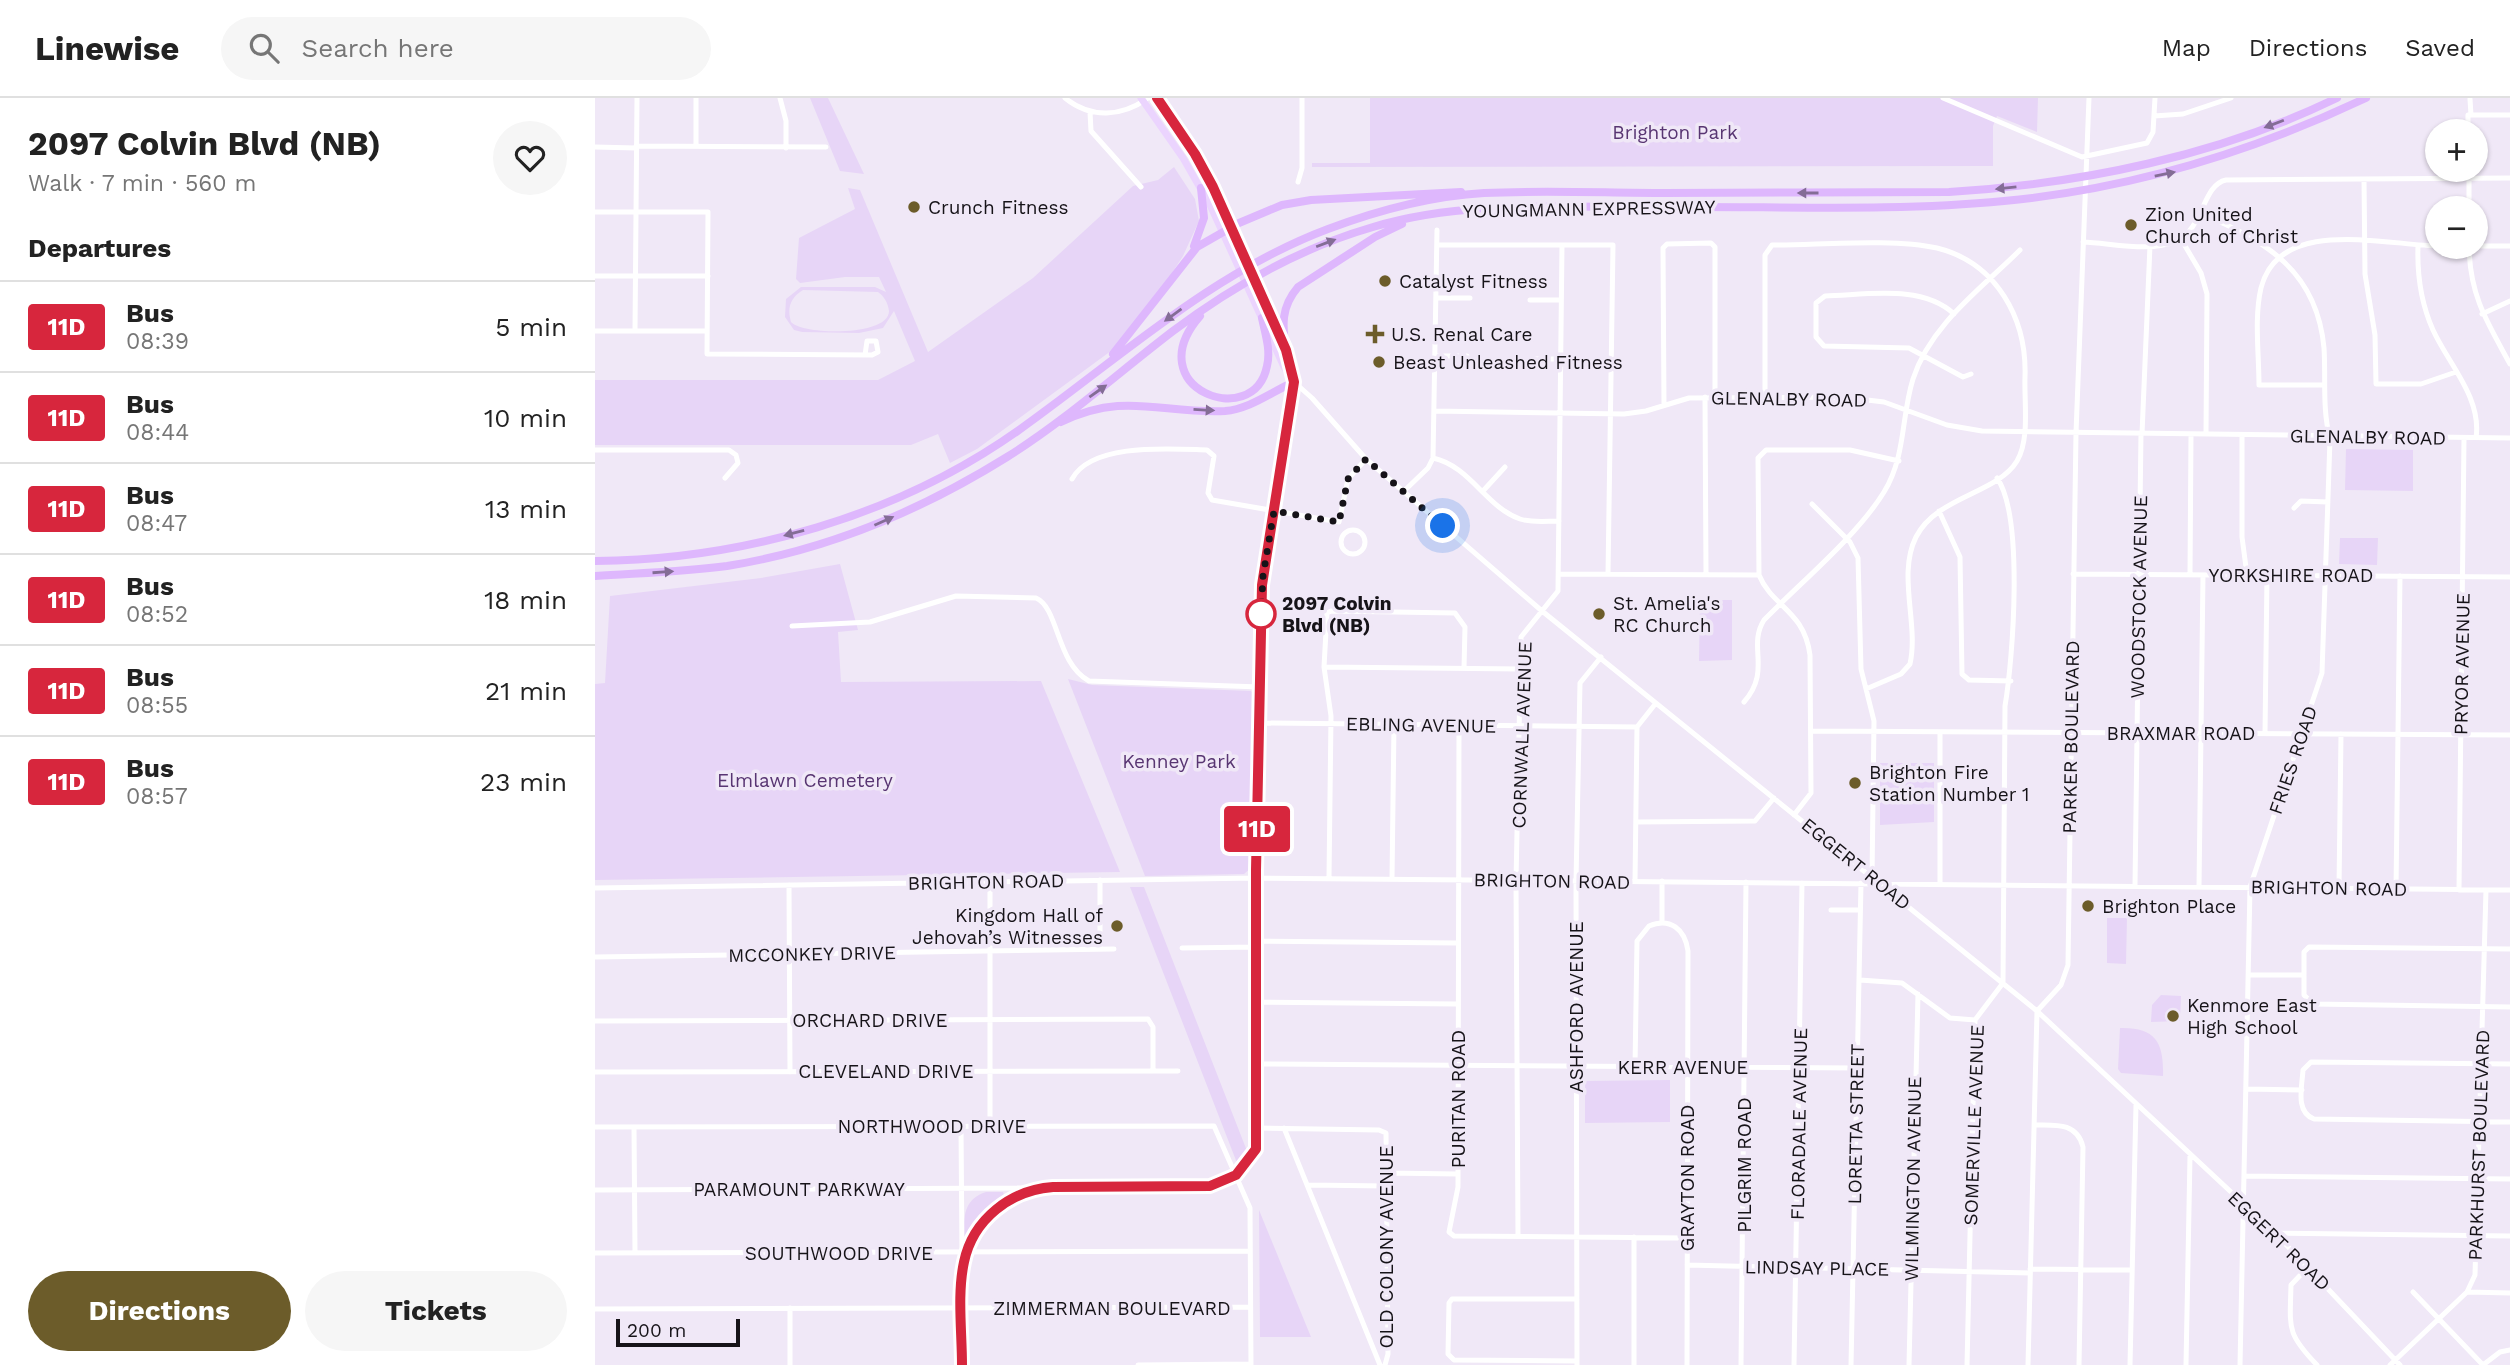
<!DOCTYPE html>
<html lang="en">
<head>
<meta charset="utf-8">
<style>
  body { margin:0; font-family:"Work Sans",sans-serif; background:#f6f6f6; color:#222; height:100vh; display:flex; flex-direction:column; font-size:26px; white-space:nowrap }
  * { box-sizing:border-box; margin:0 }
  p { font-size:23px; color:#767676 }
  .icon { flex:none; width:38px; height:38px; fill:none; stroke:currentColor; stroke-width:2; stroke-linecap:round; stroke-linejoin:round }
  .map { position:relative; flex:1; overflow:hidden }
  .panel { display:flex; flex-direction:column; background:#fff; width:595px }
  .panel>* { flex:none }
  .badge { padding:0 14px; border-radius:5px; font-size:24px; line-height:46px }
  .controls { position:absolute; left:1830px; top:21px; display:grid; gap:14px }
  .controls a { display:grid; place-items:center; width:63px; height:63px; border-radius:50%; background:#fff; box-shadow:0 2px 5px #0004; font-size:35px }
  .scale { position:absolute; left:21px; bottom:18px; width:124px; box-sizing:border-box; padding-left:7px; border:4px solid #161318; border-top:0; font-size:19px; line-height:24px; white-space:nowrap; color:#161318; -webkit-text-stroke:5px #f0e8f7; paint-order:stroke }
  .you { position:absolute; width:35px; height:35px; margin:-18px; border:5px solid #fff; border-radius:50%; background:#1a73e8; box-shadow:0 0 0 10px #1a73e833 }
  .map>.badge { position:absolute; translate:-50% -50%; box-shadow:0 0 0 4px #fff }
  h2 { padding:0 28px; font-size:26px; line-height:63px }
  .round { display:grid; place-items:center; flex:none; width:74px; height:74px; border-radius:37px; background:#f6f6f6 }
  .overview { display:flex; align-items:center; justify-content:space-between; height:119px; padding:0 28px }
  h1 { font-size:33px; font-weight:700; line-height:52px }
  .button { display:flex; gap:14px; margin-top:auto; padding:14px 28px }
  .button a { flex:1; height:80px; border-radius:42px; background:#6c5c2a; color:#fff; font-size:28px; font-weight:700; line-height:80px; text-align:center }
  .button a+a { background:#f6f6f6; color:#222 }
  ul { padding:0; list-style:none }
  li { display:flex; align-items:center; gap:21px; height:91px; padding:0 28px; border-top:2px solid #e0e0e0 }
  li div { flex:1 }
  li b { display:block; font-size:26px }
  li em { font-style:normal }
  li .badge { min-width:77px; font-weight:700; text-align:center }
  header { display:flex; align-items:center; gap:42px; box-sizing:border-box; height:98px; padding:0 35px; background:#fff; border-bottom:2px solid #e0e0e0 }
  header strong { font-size:33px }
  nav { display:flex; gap:38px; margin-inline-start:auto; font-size:24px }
  .search { width:490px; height:63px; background:#f6f6f6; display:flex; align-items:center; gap:18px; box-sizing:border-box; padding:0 24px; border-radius:38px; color:#767676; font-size:26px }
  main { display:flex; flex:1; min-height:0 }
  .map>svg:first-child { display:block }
  .green { fill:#e7d5f7; fill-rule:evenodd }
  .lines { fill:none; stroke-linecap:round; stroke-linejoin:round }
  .minor { stroke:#fff; stroke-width:5 }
  .major { stroke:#ebd4fe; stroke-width:7 }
  .highway { stroke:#deb7fd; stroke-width:8 }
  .oneway { fill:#846d96 }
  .line-casing { stroke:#fff; stroke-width:16 }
  .line { stroke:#d7263d; stroke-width:10 }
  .walk { stroke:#161318; stroke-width:7; stroke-dasharray:0 12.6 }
  .poi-dot { fill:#6c5c2a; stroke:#f0e8f7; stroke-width:2.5 }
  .stop-dot { fill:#fff; stroke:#d7263d; stroke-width:3.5 }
  .labels { text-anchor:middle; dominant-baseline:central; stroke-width:7; stroke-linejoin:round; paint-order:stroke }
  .park-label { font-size:19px; fill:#583572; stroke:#f0e8f7 }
  .poi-label { font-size:19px; fill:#161318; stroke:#f0e8f7; text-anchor:start }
  .street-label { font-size:19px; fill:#161318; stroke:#f0e8f7 }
  .stop-label { font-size:19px; font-weight:bold; fill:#161318; stroke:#f0e8f7; text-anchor:start }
</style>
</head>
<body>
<header>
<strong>Linewise</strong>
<div class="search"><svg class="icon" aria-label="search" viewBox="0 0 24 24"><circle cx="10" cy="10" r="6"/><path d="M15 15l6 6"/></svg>Search here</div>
<nav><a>Map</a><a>Directions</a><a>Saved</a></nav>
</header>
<main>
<section class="panel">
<div class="overview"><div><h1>2097 Colvin Blvd (NB)</h1><p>Walk · 7 min · 560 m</p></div><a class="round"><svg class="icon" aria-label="heart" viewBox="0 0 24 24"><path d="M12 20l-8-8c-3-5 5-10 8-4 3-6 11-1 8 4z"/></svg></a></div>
<h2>Departures</h2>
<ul>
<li><span class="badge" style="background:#d7263d;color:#fff">11D</span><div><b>Bus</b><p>08:39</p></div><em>5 min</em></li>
<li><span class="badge" style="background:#d7263d;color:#fff">11D</span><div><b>Bus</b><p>08:44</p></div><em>10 min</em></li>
<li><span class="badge" style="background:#d7263d;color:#fff">11D</span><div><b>Bus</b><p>08:47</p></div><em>13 min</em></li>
<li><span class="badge" style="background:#d7263d;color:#fff">11D</span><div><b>Bus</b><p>08:52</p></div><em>18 min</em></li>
<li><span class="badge" style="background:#d7263d;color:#fff">11D</span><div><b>Bus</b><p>08:55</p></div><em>21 min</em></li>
<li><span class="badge" style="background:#d7263d;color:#fff">11D</span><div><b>Bus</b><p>08:57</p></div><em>23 min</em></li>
</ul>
<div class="button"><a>Directions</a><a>Tickets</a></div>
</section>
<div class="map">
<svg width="1915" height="1267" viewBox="0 0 1915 1267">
  <rect width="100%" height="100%" fill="#f0e8f7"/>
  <!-- green -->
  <path class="green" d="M215,0H233L269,76L245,73Z
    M775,0H1443L1442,34L1402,18L1398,28V68L717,69V65H775Z
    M579,69L600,101L604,123L588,158L573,181L520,250L382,351L355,365L343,336L316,347H0V282H283L320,263L299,213L288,230L264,235L207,234L199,232L190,219L191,201L206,189H280L291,194L284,179H250L205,185L201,181L204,140L260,111L253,90L265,92L333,254L438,180L538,88L563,82ZM208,192L283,194C289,198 293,205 294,213C294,239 207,237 196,224C192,210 195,200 208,192Z
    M1751,351L1818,352V393L1750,392Z
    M1745,440H1783L1782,467L1744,466Z
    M245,466L263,532L243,534L246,584L446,583L525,774L0,782V586L10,585L15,498L166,480Z
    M1105,502H1137V562L1104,563Z
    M473,581L497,587L656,593L660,598L657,769L649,776L550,778Z
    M1285,665H1339V724L1285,727Z
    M535,789H549L652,1053L642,1065Z
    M1512,820H1532L1531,866L1512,865Z
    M1566,897L1586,898L1585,923L1556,924L1557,907Z
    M1525,930C1561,929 1569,945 1568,978L1526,975L1523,971Z
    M1075,982V1024L990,1025V983Z
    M391,1094H408L410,1099L383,1123L369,1145C369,1123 366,1102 391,1094Z
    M664,1112L716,1239H665Z"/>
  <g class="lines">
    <!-- minor -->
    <path class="minor" d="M185,0L191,23V50
      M470,0C496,21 527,19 553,0
      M1348,0L1487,59L1552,45L1558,34L1560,0
      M1875,1L1876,17
      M495,14L496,33L546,89
      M1559,18L1588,16L1636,0
      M1873,33V17H1915
      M41,48L231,49
      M101,48V0
      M0,49L41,50
      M1874,80V110
      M1769,81L1770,176L1780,237L1781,286H1826L1861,274
      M703,84L707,70V0
      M0,114H113L112,256L277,257L283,254L281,243H272L270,257
      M1607,116C1671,143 1722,173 1729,250C1731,281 1727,310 1735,341L1727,575L1655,789L1645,1267
      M1586,141L1606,175L1612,196L1611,336
      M1488,144C1516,145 1556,155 1581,143C1609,131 1607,87 1631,82L1915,80
      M842,147H1018L1013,476
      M1823,148C1822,177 1826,205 1838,232C1854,267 1887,300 1881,340
      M1881,148H1915
      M1874,149C1875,198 1892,224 1915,266
      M0,178H113
      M841,200H875
      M935,202H966
      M1359,216C1327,186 1271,197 1230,198L1221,205V239L1229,248L1314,250L1368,279L1376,276
      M1887,216L1915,203
      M0,233H112
      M40,233L42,0
      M840,258H872
      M937,261H966
      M699,284L717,300L771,361L947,513L1442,913L1680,1135L1805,1267
      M1729,287H1664C1664,256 1659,220 1666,190C1684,118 1790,147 1843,148
      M1110,299L1111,476
      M1170,299V157L1177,147C1224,147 1298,140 1342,150C1402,165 1432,221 1430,279C1429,304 1435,341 1422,363C1402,396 1342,398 1321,439C1302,477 1324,526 1315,566L1306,576L1271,591
      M1069,307L1068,150L1072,146L1116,145L1120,149V299
      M839,313L1029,316L1051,313L1094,300L1247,299L1289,304L1352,327L1387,333L1915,340
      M1547,336L1555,147
      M1647,337V439L1652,477
      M0,352H134L141,357L143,365L130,380
      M838,360C875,368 891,409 925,421C937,425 951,423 964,423
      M477,381C497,344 577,351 612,352L619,358L613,395L617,402L744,424
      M888,393L910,369
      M808,394L833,370L838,360L842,132
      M1217,406L1255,444L1263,460L1266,571L1279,623L1277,780
      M1699,410L1706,403L1733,404
      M1344,413L1365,459L1367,576L1374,582L1416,583
      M744,424L753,381L771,361
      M746 444a12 12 0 1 1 24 0a12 12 0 1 1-24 0Z
      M964,476L1164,477
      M1478,476L1915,479
      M1595,477L1596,336
      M197,528L275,524L361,498L441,500C464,510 461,565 494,583L665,589
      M729,569L926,571
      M1149,604C1177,572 1152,549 1169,522C1206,484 1262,438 1289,394C1311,358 1306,319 1318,281C1335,227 1387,190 1425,152
      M664,625L1042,629L1061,605
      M864,627L863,1089L854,1134L859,1138L1092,1140
      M1216,633L1915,637
      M1345,634V785
      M1670,635L1672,477
      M1199,717L1216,695L1215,557C1209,512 1177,509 1164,477L1163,360L1171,352H1255L1304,363
      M1041,724L1160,723L1179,700
      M734,780L736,618L729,569L732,515L736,513L860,515L870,529L869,570
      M797,781L799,626
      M505,782V851
      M1040,784L1042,629
      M194,787L195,974
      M1540,788L1546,335
      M1604,789L1608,477
      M0,790L661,780L1915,792
      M1744,790L1746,636
      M1801,791L1805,478
      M1864,792L1869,340
      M1236,812H1265
      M1067,824V783
      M661,843L862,845
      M587,850L661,849
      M1915,851L1714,849L1709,854V897L1718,906L1915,909
      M0,859L519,851
      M1654,877H1709
      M1265,882L1307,885L1355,920L1380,922
      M661,904L862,906
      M0,923L553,921L558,929V972
      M661,966L1263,970
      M1915,966L1716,964L1708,972C1707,989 1700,1014 1719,1021L1915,1024
      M1040,969L1042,843L1054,828C1075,819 1090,831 1093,853L1092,1267
      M0,974L583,973
      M1651,991L1707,992
      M1439,1027C1460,1027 1482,1024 1488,1049L1484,1267
      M366,1028L367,1157
      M395,1028V784
      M0,1029L619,1028L655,1110L656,1267
      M39,1029L40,1155
      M662,1030L784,1032L791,1035L793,1256L790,1267
      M689,1030L785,1267
      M792,1075L863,1076
      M1649,1078L1915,1081
      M712,1087L792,1088
      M0,1092L438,1090
      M1680,1135L1915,1138
      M923,1138L921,783L926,539L963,493L967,147
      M0,1155L655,1153
      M1092,1167L1435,1175
      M1713,1169L1696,1187C1695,1230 1691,1235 1722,1267
      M1435,1171L1537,1172
      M1818,1194L1888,1267
      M1872,1194L1915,1195
      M982,1201H857L854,1205L853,1256L859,1262L982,1263
      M195,1210V1267
      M0,1211L655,1209
      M367,1267C367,1192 355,1097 458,1089L615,1088L641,1077L659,1055L667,487L699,284
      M543,1267L656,1266
      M982,1267L981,783L985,585L1006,559
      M1039,1267V1139
      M1146,1267L1151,784
      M1199,1267L1207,785
      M1256,1267L1266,785
      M1314,1267L1323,896
      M1372,1267L1380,922L1408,885L1410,608C1418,561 1429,418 1402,380
      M1433,1267L1442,913L1466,887L1473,867L1481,335L1494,0
      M1535,1267L1541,1007
      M1591,1267L1595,1058
      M1795,1267L1872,1194L1880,1177L1891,792
      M1888,1267L1905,1254L1915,1252"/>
    <!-- major -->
    <path class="major" d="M546,0L588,60L616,109L689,269L699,284
      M562,0L600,56L618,89L691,252L698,280"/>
    <!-- highway -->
    <path class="highway" d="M599,148L609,120L606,90
      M605,218C542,290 659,334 672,268C676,252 670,235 667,220
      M691,252C687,227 686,209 703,189L780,139L807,126
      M518,256L602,149L644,125L687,107L716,102L866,94
      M466,324C530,293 566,316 630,313C655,311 676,294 699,284
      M0,463C148,462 303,418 424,332C525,260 616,175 733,131C781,113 837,98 889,95C949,92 1010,95 1070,95C1165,95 1259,94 1354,94C1485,86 1623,58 1742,0
      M0,478C44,475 88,474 132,468C232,452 327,412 412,359C471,322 523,275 578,233C638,188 705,150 778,129C871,101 973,110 1069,109C1182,108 1297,114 1409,103C1536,91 1657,54 1771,0"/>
  </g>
  <!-- one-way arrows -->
  <defs><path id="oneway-solid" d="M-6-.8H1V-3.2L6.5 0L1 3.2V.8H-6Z" transform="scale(1.75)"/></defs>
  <g class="oneway">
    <use href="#oneway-solid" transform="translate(1679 26) rotate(159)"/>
    <use href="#oneway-solid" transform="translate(1570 76) rotate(-12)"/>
    <use href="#oneway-solid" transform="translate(1411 90) rotate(174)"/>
    <use href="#oneway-solid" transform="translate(1213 95) rotate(180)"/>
    <use href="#oneway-solid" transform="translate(731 145) rotate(-21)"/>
    <use href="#oneway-solid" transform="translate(578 217) rotate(144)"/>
    <use href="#oneway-solid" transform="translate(503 293) rotate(-35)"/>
    <use href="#oneway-solid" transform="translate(609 312) rotate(3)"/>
    <use href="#oneway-solid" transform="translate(289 423) rotate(-24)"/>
    <use href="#oneway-solid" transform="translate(199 435) rotate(165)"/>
    <use href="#oneway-solid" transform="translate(68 474) rotate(-4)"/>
  </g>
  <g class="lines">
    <!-- line casing -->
    <g class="line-casing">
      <path id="line" d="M367,1267C367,1234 362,1196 369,1164C378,1121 416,1092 458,1089L615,1088L641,1077L661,1051V772L667,487L699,284L691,252L618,89L600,56L562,0"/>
    </g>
    <!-- line -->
    <use href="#line" class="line"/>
    <!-- walk -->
    <path class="walk" d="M666,516L668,478L679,413L744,424L753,381L771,361L848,428"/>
  </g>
  <!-- markers -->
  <g class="poi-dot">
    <circle cx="319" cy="109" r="7"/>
    <circle cx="1536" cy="127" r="7"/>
    <circle cx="790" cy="183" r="7"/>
    <path d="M776.5 225.5h7v7h7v7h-7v7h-7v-7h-7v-7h7z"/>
    <circle cx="784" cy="264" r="7"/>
    <circle cx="1004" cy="516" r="7"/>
    <circle cx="1260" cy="685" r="7"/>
    <circle cx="1493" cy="808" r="7"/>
    <circle cx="522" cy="828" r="7"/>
    <circle cx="1578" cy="918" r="7"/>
  </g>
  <circle class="stop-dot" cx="666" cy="516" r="14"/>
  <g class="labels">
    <!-- park labels -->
    <g class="park-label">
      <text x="1080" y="34">Brighton Park</text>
      <text x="584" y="663">Kenney Park</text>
      <text x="210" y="682">Elmlawn Cemetery</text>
    </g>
    <!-- poi labels -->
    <g class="poi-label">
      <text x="333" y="109">Crunch Fitness</text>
      <text x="1550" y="116">Zion United<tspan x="1550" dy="22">Church of Christ</tspan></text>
      <text x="804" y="183">Catalyst Fitness</text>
      <text x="796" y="236">U.S. Renal Care</text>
      <text x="798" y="264">Beast Unleashed Fitness</text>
      <text x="1018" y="505">St. Amelia's<tspan x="1018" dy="22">RC Church</tspan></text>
      <text x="1274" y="674">Brighton Fire<tspan x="1274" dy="22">Station Number 1</tspan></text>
      <text x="1507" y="808">Brighton Place</text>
      <text x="508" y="817" text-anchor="end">Kingdom Hall of<tspan x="508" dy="22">Jehovah’s Witnesses</tspan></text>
      <text x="1592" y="907">Kenmore East<tspan x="1592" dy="22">High School</tspan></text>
    </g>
    <!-- street labels -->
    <g class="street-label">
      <text transform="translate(994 111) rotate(-1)">YOUNGMANN EXPRESSWAY</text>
      <text transform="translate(1194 301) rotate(1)">GLENALBY ROAD</text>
      <text transform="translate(1773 339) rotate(1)">GLENALBY ROAD</text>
      <text x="1696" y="477">YORKSHIRE ROAD</text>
      <text transform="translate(1544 499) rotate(-89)">WOODSTOCK AVENUE</text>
      <text transform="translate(1867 566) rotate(-89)">PRYOR AVENUE</text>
      <text transform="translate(826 627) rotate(1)">EBLING AVENUE</text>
      <text x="1586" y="635">BRAXMAR ROAD</text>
      <text transform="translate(927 637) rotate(-88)">CORNWALL AVENUE</text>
      <text transform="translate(1476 639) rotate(-89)">PARKER BOULEVARD</text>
      <text transform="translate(1698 662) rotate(-71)">FRIES ROAD</text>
      <text transform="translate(1261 766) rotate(39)">EGGERT ROAD</text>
      <text transform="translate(957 783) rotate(1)">BRIGHTON ROAD</text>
      <text transform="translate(391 784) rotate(-1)">BRIGHTON ROAD</text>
      <text transform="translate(1734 790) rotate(1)">BRIGHTON ROAD</text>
      <text transform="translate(217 856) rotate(-1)">MCCONKEY DRIVE</text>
      <text transform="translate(981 909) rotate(-90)">ASHFORD AVENUE</text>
      <text x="275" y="922">ORCHARD DRIVE</text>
      <text x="1088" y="969">KERR AVENUE</text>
      <text x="291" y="973">CLEVELAND DRIVE</text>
      <text transform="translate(863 1001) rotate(-90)">PURITAN ROAD</text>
      <text transform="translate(1204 1026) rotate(-89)">FLORADALE AVENUE</text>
      <text transform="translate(1261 1026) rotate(-89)">LORETTA STREET</text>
      <text transform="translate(1379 1027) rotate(-88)">SOMERVILLE AVENUE</text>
      <text x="337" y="1028">NORTHWOOD DRIVE</text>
      <text transform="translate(1884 1047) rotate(-88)">PARKHURST BOULEVARD</text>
      <text transform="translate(1149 1067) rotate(-90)">PILGRIM ROAD</text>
      <text transform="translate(1092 1080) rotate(-90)">GRAYTON ROAD</text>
      <text transform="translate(1318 1081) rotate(-89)">WILMINGTON AVENUE</text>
      <text x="204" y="1091">PARAMOUNT PARKWAY</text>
      <text transform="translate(1684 1143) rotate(44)">EGGERT ROAD</text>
      <text transform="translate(791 1149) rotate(-90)">OLD COLONY AVENUE</text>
      <text x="244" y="1155">SOUTHWOOD DRIVE</text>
      <text transform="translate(1222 1170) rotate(1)">LINDSAY PLACE</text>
      <text x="517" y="1210">ZIMMERMAN BOULEVARD</text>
    </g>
    <!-- stop labels -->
    <g class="stop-label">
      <text x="687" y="505">2097 Colvin<tspan x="687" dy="22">Blvd (NB)</tspan></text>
    </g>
  </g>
</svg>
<div class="controls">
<a>+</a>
<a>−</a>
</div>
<div class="scale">200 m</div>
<div class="you" style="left:848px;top:428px"></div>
<b class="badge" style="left:662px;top:731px;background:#d7263d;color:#fff">11D</b>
</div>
</main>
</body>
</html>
